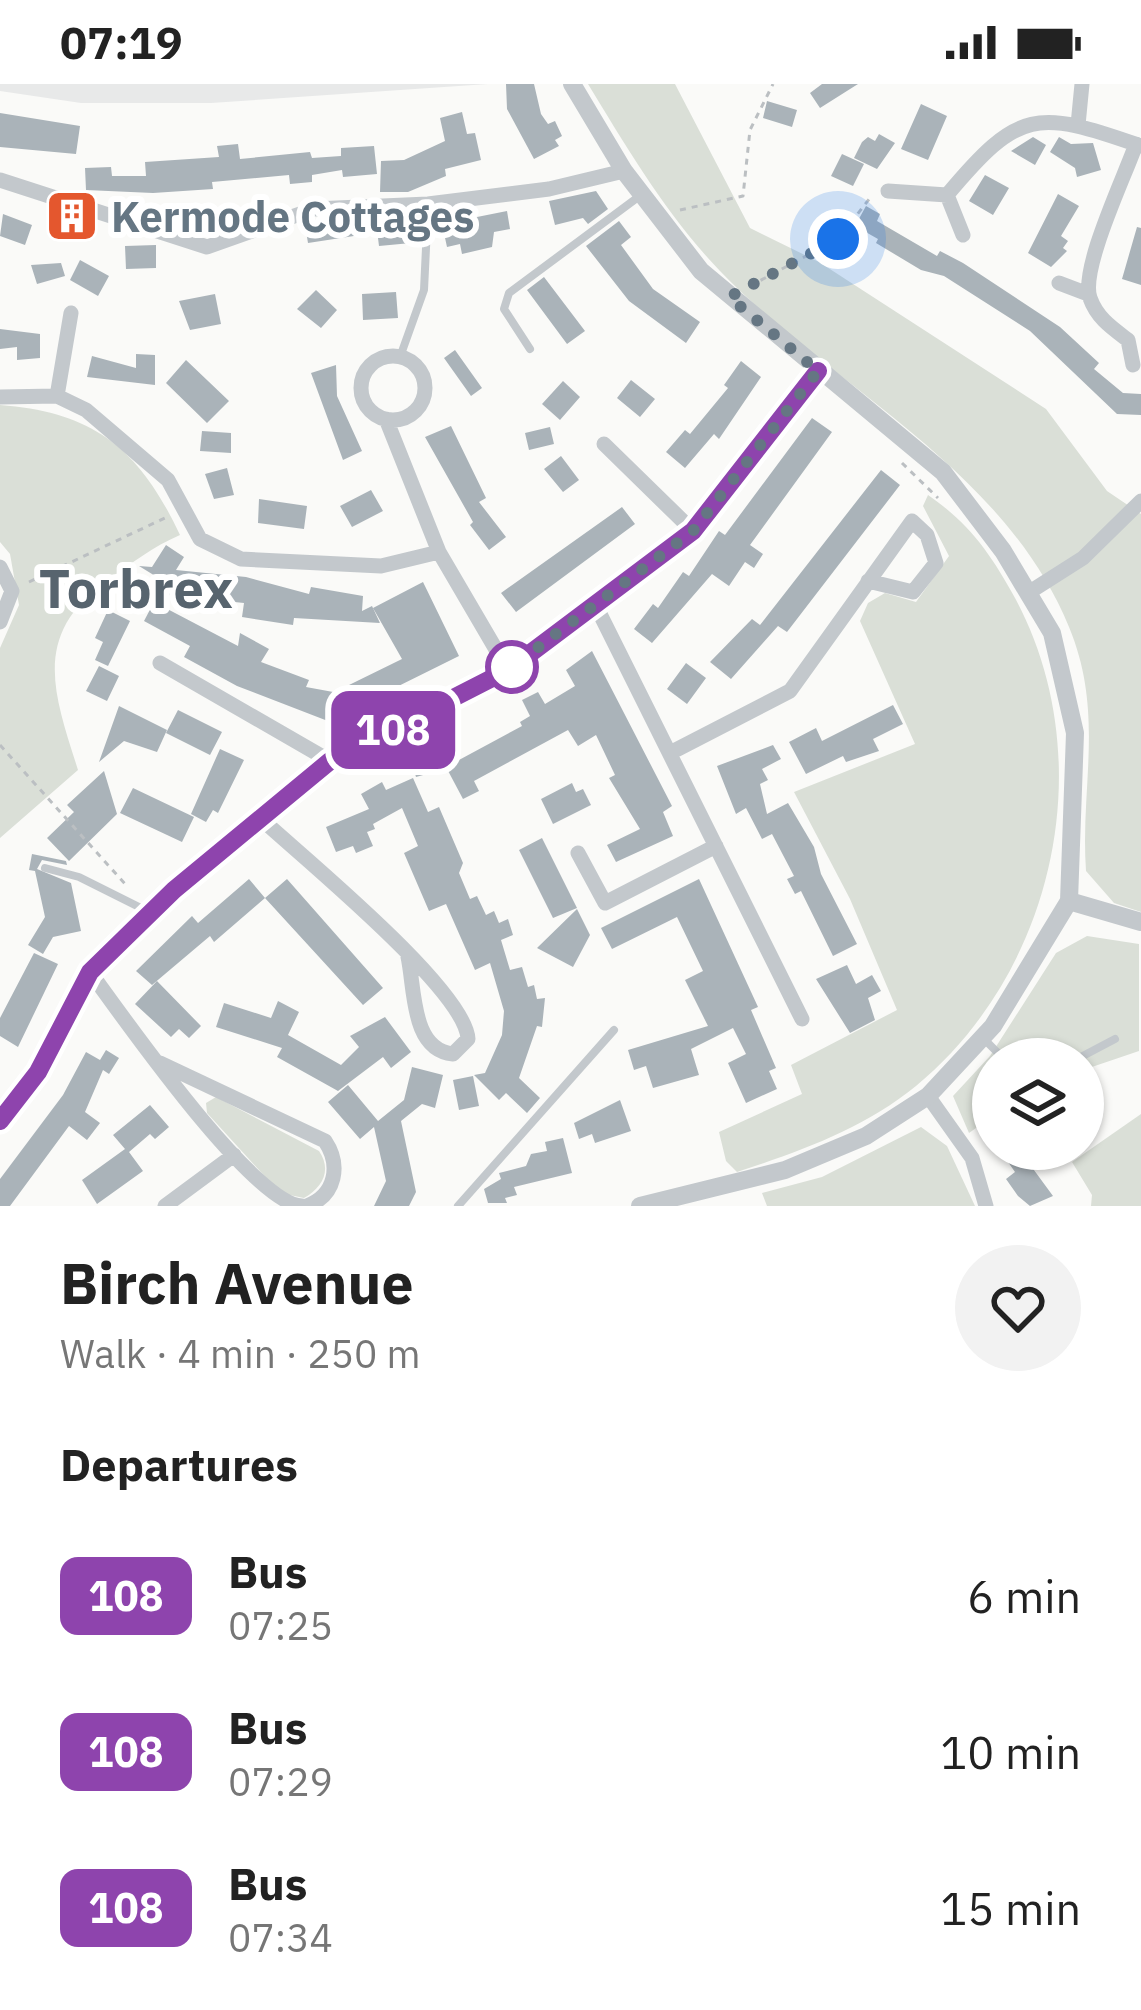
<!DOCTYPE html>
<html lang="en">
<head>
<meta charset="utf-8">
<style>
  body { margin:0; font-family:"IBM Plex Sans",sans-serif; background:#f2f2f2; color:#222; height:100vh; display:flex; flex-direction:column; font-size:45px; white-space:nowrap }
  * { box-sizing:border-box; margin:0 }
  p { font-size:39px; color:#767676 }
  .icon { flex:none; width:66px; height:66px; fill:none; stroke:currentColor; stroke-width:2; stroke-linecap:round; stroke-linejoin:round }
  .map { position:relative; height:1122px; overflow:hidden }
  .side { display:flex; flex-direction:column; background:#fff; flex:1 }
  .side>* { flex:none }
  .badge { padding:0 24px; border-radius:18px; font-size:42px; line-height:78px }
  .controls { position:absolute; left:972px; top:954px; display:grid; gap:24px }
  .controls a { display:grid; place-items:center; width:132px; height:132px; border-radius:50%; background:#fff; box-shadow:0 3px 9px #0004; font-size:60px }
  .you { position:absolute; width:60px; height:60px; margin:-30px; border:9px solid #fff; border-radius:50%; background:#1a73e8; box-shadow:0 0 0 18px #1a73e833 }
  .map>.badge { position:absolute; translate:-50% -50%; box-shadow:0 0 0 6px #fff }
  h2 { padding:0 60px; font-size:45px; line-height:108px }
  .round { display:grid; place-items:center; flex:none; width:126px; height:126px; border-radius:63px; background:#f2f2f2 }
  .summary { display:flex; align-items:center; justify-content:space-between; height:204px; padding:0 60px }
  h1 { font-size:57px; font-weight:700; line-height:90px }
  ul { padding:0; list-style:none }
  li { display:flex; align-items:center; gap:36px; height:156px; padding:0 60px }
  li div { flex:1 }
  li b { display:block; font-size:45px }
  li em { font-style:normal }
  li .badge { min-width:132px; font-weight:700; text-align:center }
  .status { display:flex; justify-content:space-between; align-items:center; height:84px; padding:0 60px; background:#fff; direction:ltr }
  .status svg { height:33px; fill:currentColor }
  .map>svg:first-child { display:block }
  .built { fill:#e8e9e9 }
  .green { fill:#dadfd7 }
  .building { fill:#aab3b9 }
  .lines { fill:none; stroke-linecap:round; stroke-linejoin:round }
  .path { stroke:#bbbfc2; stroke-width:3; stroke-dasharray:6 6; stroke-linecap:butt }
  .service { stroke:#c3c8cc; stroke-width:8 }
  .minor { stroke:#c3c8cc; stroke-width:15 }
  .tertiary { stroke:#c3c8cc; stroke-width:18 }
  .line-casing { stroke:#fff; stroke-width:27 }
  .line { stroke:#8e44ad; stroke-width:18 }
  .walk { stroke:#657683; stroke-width:12; stroke-dasharray:0 21.6 }
  .stop-dot { fill:#fff; stroke:#8e44ad; stroke-width:6 }
  .labels { text-anchor:middle; dominant-baseline:central; stroke-width:12; stroke-linejoin:round; paint-order:stroke }
  .poi-label { font-size:42px; font-weight:bold; fill:#657683; stroke:#fff; text-anchor:start }
  .district-label { font-size:54px; font-weight:bold; fill:#57646e; stroke:#fff }
</style>
</head>
<body>
<div class="status"><b>07:19</b><svg viewBox="0 0 49 12"><path d="M0 12V9h3v3zM5 12V6h3v6zM10 12V3h3v9zM15 12V0h3v12zM26 1h20v11H26zM47 4h2v5h-2z"/></svg></div>
<div class="map">
<svg width="1141" height="1122" viewBox="0 0 1141 1122">
  <rect width="100%" height="100%" fill="#fafaf8"/>
  <!-- built -->
  <path class="built" d="M0,0H488L211,19H81L0,7Z"/>
  <!-- green -->
  <path class="green" d="M588,0H675L750,144L819,178L1046,325L1107,407L1141,430V828L1114,819L1086,787C1080,702 1105,630 1069,543C1003,383 834,305 720,187C667,132 627,64 588,0Z
    M0,321C95,328 140,366 180,451C152,463 134,478 109,495C31,550 53,607 78,686L0,754V564L19,521L10,470L0,458Z
    M928,411C969,439 991,470 1015,514C1101,674 1057,885 916,1002C863,1045 801,1067 737,1088L726,1077L719,1048L802,1010L791,981L897,926L850,815L794,708L915,660L860,537L868,519L885,509L916,518L949,472L923,422Z
    M1087,852L1139,860V967L1083,986V975H993V1032L969,1049L953,1012L990,972L1056,869Z
    M216,1013L319,1067C332,1086 323,1103 304,1114L280,1109L207,1029L206,1019Z
    M1141,1030V1122H1091L1092,1111L1072,1078Z
    M921,1043L947,1062L975,1122H767L762,1109L822,1093Z"/>
  <!-- building -->
  <path class="building" d="M506,0H534L541,30L548,40L555,37L562,52L555,56L559,62L534,75L507,25Z
    M822,0H858L820,24L810,9Z
    M767,17L797,26L792,43L763,34Z
    M921,20L947,32L928,76L901,65Z
    M462,28L467,50L475,49L481,76L445,85L446,92L408,108H380L381,77L404,76L445,57L440,34Z
    M0,29L80,42L76,70L0,63Z
    M879,50L895,59L877,85L854,74L862,58L868,53L875,57Z
    M1033,53L1046,61L1035,81L1011,67Z
    M1059,53L1071,60L1093,59L1101,86L1077,93L1075,84L1050,68Z
    M238,60L240,75L310,68L312,74L341,72V64L374,62L377,90L343,93L342,86L312,91V98L290,100L289,91L212,98L213,105L153,109L86,106L85,84L111,83L112,92H146L145,78L219,73L217,62Z
    M842,70L864,80L853,102L831,92Z
    M985,91L1009,104L993,131L969,117Z
    M596,107L608,125L588,140L583,134L555,141L549,117Z
    M1058,110L1079,122L1061,152L1068,157L1063,164L1067,167L1051,183L1028,169Z
    M866,122L880,130L877,137L937,172L940,167L963,179L1060,243L1099,279L1094,285L1123,309L1141,310V331L1117,330L1030,247L944,192L921,186L876,159L878,155L855,142Z
    M507,127L510,145L494,148L492,163L462,170L460,160L447,163L442,140Z
    M3,130L32,141L25,161L0,152Z
    M409,135L411,159L379,162L376,138Z
    M339,136L322,143L366,139L367,150L308,159L305,141Z
    M619,137L631,153L621,161L653,205L700,238L686,259L629,217L586,162Z
    M1137,143L1141,144V201L1122,195Z
    M156,161V184L126,185L125,162Z
    M80,176L109,192L98,212L70,196Z
    M61,179L65,192L37,200L31,181Z
    M544,193L585,247L567,260L527,206Z
    M316,206L337,226L321,244L297,225Z
    M396,208L398,234L363,236L362,210Z
    M215,210L221,240L190,246L179,217Z
    M0,245L40,250V274L17,276V263L0,265Z
    M455,266L482,304L471,312L444,274Z
    M136,270L155,271V301L87,293L92,272L136,284Z
    M186,276L229,317L207,339L166,299Z
    M741,277L761,293L719,355L714,350L685,384L666,368L685,346L690,350L728,304L724,301Z
    M336,281L337,312L362,367L343,376L311,289Z
    M631,296L655,315L640,333L617,314Z
    M563,297L580,313L560,336L542,320Z
    M812,334L832,348L750,461L763,470L754,484L745,478L729,502L712,490L652,559L634,545L653,520L658,524L683,488L689,492L719,447L725,451Z
    M451,342L486,414L479,418L506,453L489,466L470,441L473,438L425,353Z
    M550,343L554,360L529,366L525,349Z
    M202,347L231,349V369L200,367Z
    M561,372L579,396L563,408L544,385Z
    M227,384L234,411L214,415L205,390Z
    M881,386L900,401L787,548L778,542L731,595L710,578L752,535L760,541Z
    M371,406L383,427L352,443L340,422Z
    M259,415L307,422L304,445L258,439Z
    M622,423L635,440L516,528L501,509Z
    M166,461L184,473L176,486L246,493L309,510L311,503L363,512L362,527L372,522L380,539L294,534L293,541L242,533L244,519L158,510L165,498L139,482L152,483Z
    M423,498L459,572L334,634L333,639L237,602L184,573L190,562L144,537L154,518L238,562L240,549L269,565L261,578L309,596L306,603L355,612L349,601L402,575L373,524Z
    M108,526L130,537L108,582L95,576L103,558L95,554Z
    M592,567L672,722L663,728L673,752L616,778L607,761L640,745L609,694L615,691L596,651L578,662L568,646L474,697L479,707L463,715L446,683L522,642L520,638L530,632L522,616L538,608L545,620L575,602L566,586Z
    M686,579L706,594L687,620L667,605Z
    M99,582L119,592L107,617L86,607Z
    M893,621L903,640L873,655L879,667L846,678L843,672L806,690L789,658L816,644L822,657Z
    M119,622L167,646L157,668L124,657L99,678Z
    M178,626L222,648L210,671L166,649Z
    M773,661L781,675L762,685L768,696L760,700L767,730L788,719L814,763L821,790L857,860L833,872L801,807L795,810L787,795L794,792L772,750L762,755L746,724L736,730L717,682Z
    M434,662L441,686L416,693L409,669Z
    M220,665L244,676L218,729L213,726L206,738L191,730Z
    M104,687L117,730L69,777L47,754L74,728L67,721Z
    M413,694L428,728L439,723L463,779L459,789L470,815L477,812L486,831L494,827L499,839L508,835L513,851L501,856L510,886L522,883L528,903L534,901L537,915L545,914L542,943L537,942L519,994L540,1014L527,1029L506,1009L499,1016L474,991L485,989L502,951L504,927L490,879L475,886L446,820L429,827L404,769L418,762L402,724L373,740L375,745L367,748L373,762L356,769L353,762L336,768L326,743L369,725L361,710L382,698L386,706Z
    M572,699L576,708L583,705L591,721L553,740L541,715Z
    M133,704L194,733L182,758L120,729Z
    M542,754L577,824L553,834L519,766Z
    M32,770L66,777L67,781L42,776L37,785L71,799L81,847L53,853L43,870L28,861L45,833L35,787L29,786Z
    M249,795L265,814L214,858L210,852L152,901L136,887L192,832L198,839Z
    M287,795L383,904L363,921L265,814Z
    M699,795L758,923L751,926L776,984L769,987L777,1005L746,1019L728,979L746,970L733,944L691,965L699,991L653,1004L646,982L634,986L628,966L708,942L685,896L703,887L677,833L612,865L601,844Z
    M577,825L590,851L573,883L537,864Z
    M34,869L58,880L18,963L0,952V934Z
    M847,881L856,900L872,891L881,907L868,914L875,936L850,949L816,895Z
    M157,897L201,942L189,954L179,945L171,953L135,920Z
    M278,917L299,928L288,951L341,981L359,963L350,952L385,933L411,968L391,984L383,973L338,1007L277,973L282,964L216,943L224,919L271,934Z
    M106,966L119,974L109,990L103,986L85,1028L100,1039L87,1056L69,1042L10,1122H0V1095L63,1011L86,968L100,976Z
    M412,983L443,991L435,1024L422,1020L401,1037L416,1108L409,1122H374L386,1097L374,1043L360,1055L328,1018L348,1001L378,1037L404,1016Z
    M473,992L479,1022L459,1026L453,996Z
    M620,1016L631,1047L595,1059L592,1050L579,1055L574,1039Z
    M150,1021L169,1043L155,1055L150,1050L129,1068L143,1087L97,1120L82,1096L125,1065L113,1051Z
    M563,1054L572,1089L514,1103L517,1111L505,1114L507,1119H488L484,1105L501,1095L499,1089L526,1082L531,1070L547,1067L545,1058Z
    M999,1065H1028L1038,1078L1031,1082L1053,1112L1030,1122L1018,1112L1006,1095L1015,1088Z"/>
  <g class="lines">
    <!-- path -->
    <path class="path" d="M680,126L743,112L750,46L773,0
      M750,202L838,155L870,114
      M902,379L938,414
      M29,498L167,433
      M0,661L126,801"/>
    <!-- service -->
    <path class="service" d="M530,265L504,225L509,209L641,111
      M400,273L424,206L428,122
      M45,784L79,793L149,828
      M984,955L1004,975
      M1077,975L1115,955
      M458,1122L614,946"/>
    <!-- minor -->
    <path class="minor" d="M1078,41L1082,0
      M0,96L207,163L314,125L428,120L549,105L624,87
      M888,107L947,111C1019,25 1036,25 1141,62
      M947,111L963,151
      M1059,199L1088,210
      M361 304a32 32 0 1 1 64 0a32 32 0 1 1-64 0Z
      M1133,281L1128,256C1112,244 1097,234 1090,214C1080,185 1125,92 1136,60
      M57,312L71,229
      M0,313L57,312L86,326L168,396L200,455L241,475L381,482L439,468
      M386,335L439,468L508,586
      M604,360L693,447
      M0,483L12,507L0,538
      M1028,509L1083,474L1141,417
      M595,520L802,935
      M160,579L330,677
      M670,669L790,607L912,437L927,451L936,479L913,508L868,497
      M258,732C300,771 466,906 468,955L453,970C411,966 415,905 408,873
      M578,769L605,819L716,762
      M90,888C123,933 254,1121 302,1122
      M160,979L325,1057C341,1081 336,1111 307,1122
      M928,1012L972,1074L986,1122
      M0,1037L38,988L90,888L174,806L330,677L508,586L693,447L818,287
      M165,1122L234,1071"/>
    <!-- tertiary -->
    <path class="tertiary" d="M572,0L624,87L701,187L943,388L1003,467L1052,549L1075,649L1069,817L993,942L928,1012L866,1052L785,1086L640,1122
      M1069,817L1141,838"/>
  </g>
  <g class="lines">
    <!-- line casing -->
    <g class="line-casing">
      <path id="line" d="M0,1037L38,988L90,888L174,806L330,677L508,586L693,447L818,287"/>
    </g>
    <!-- line -->
    <use href="#line" class="line"/>
    <!-- walk -->
    <path class="walk" d="M512,583L508,586L693,447L818,287L729,213L838,155"/>
  </g>
  <!-- icons -->
  <defs>
    <g id="building-square" transform="scale(2.7)"><rect x="-9" y="-9" width="18" height="18" rx="4" fill="#e4572e" stroke="#fff"/><path d="M-4-6H4V6H1V3H-1V6H-4ZM-2.5-4.3h1.7v1.8h-1.7ZM.8-4.3h1.7v1.8H.8ZM-2.5-1h1.7V.8h-1.7ZM.8-1h1.7V.8H.8Z" fill="#fff"/></g>
  </defs>
  <g fill-rule="evenodd">
    <use href="#building-square" x="72" y="132"/>
  </g>
  <!-- markers -->
  <circle class="stop-dot" cx="512" cy="583" r="24"/>
  <g class="labels">
    <!-- poi labels -->
    <g class="poi-label">
      <text x="111" y="132">Kermode Cottages</text>
    </g>
    <!-- district labels -->
    <g class="district-label">
      <text x="136" y="504">Torbrex</text>
    </g>
  </g>
</svg>
<div class="controls">
<a><svg class="icon" aria-label="layers" viewBox="0 0 24 24"><path d="M12 4l9 5-9 5-9-5zM3 14l9 5 9-5"/></svg></a>
</div>
<div class="you" style="left:838px;top:155px"></div>
<b class="badge" style="left:393px;top:646px;background:#8e44ad;color:#fff">108</b>
</div>
<section class="side">
<div class="summary"><div><h1>Birch Avenue</h1><p>Walk · 4 min · 250 m</p></div><a class="round"><svg class="icon" aria-label="heart" viewBox="0 0 24 24"><path d="M12 20l-8-8c-3-5 5-10 8-4 3-6 11-1 8 4z"/></svg></a></div>
<h2>Departures</h2>
<ul>
<li><span class="badge" style="background:#8e44ad;color:#fff">108</span><div><b>Bus</b><p>07:25</p></div><em>6 min</em></li>
<li><span class="badge" style="background:#8e44ad;color:#fff">108</span><div><b>Bus</b><p>07:29</p></div><em>10 min</em></li>
<li><span class="badge" style="background:#8e44ad;color:#fff">108</span><div><b>Bus</b><p>07:34</p></div><em>15 min</em></li>
</ul>
</section>
</body>
</html>
